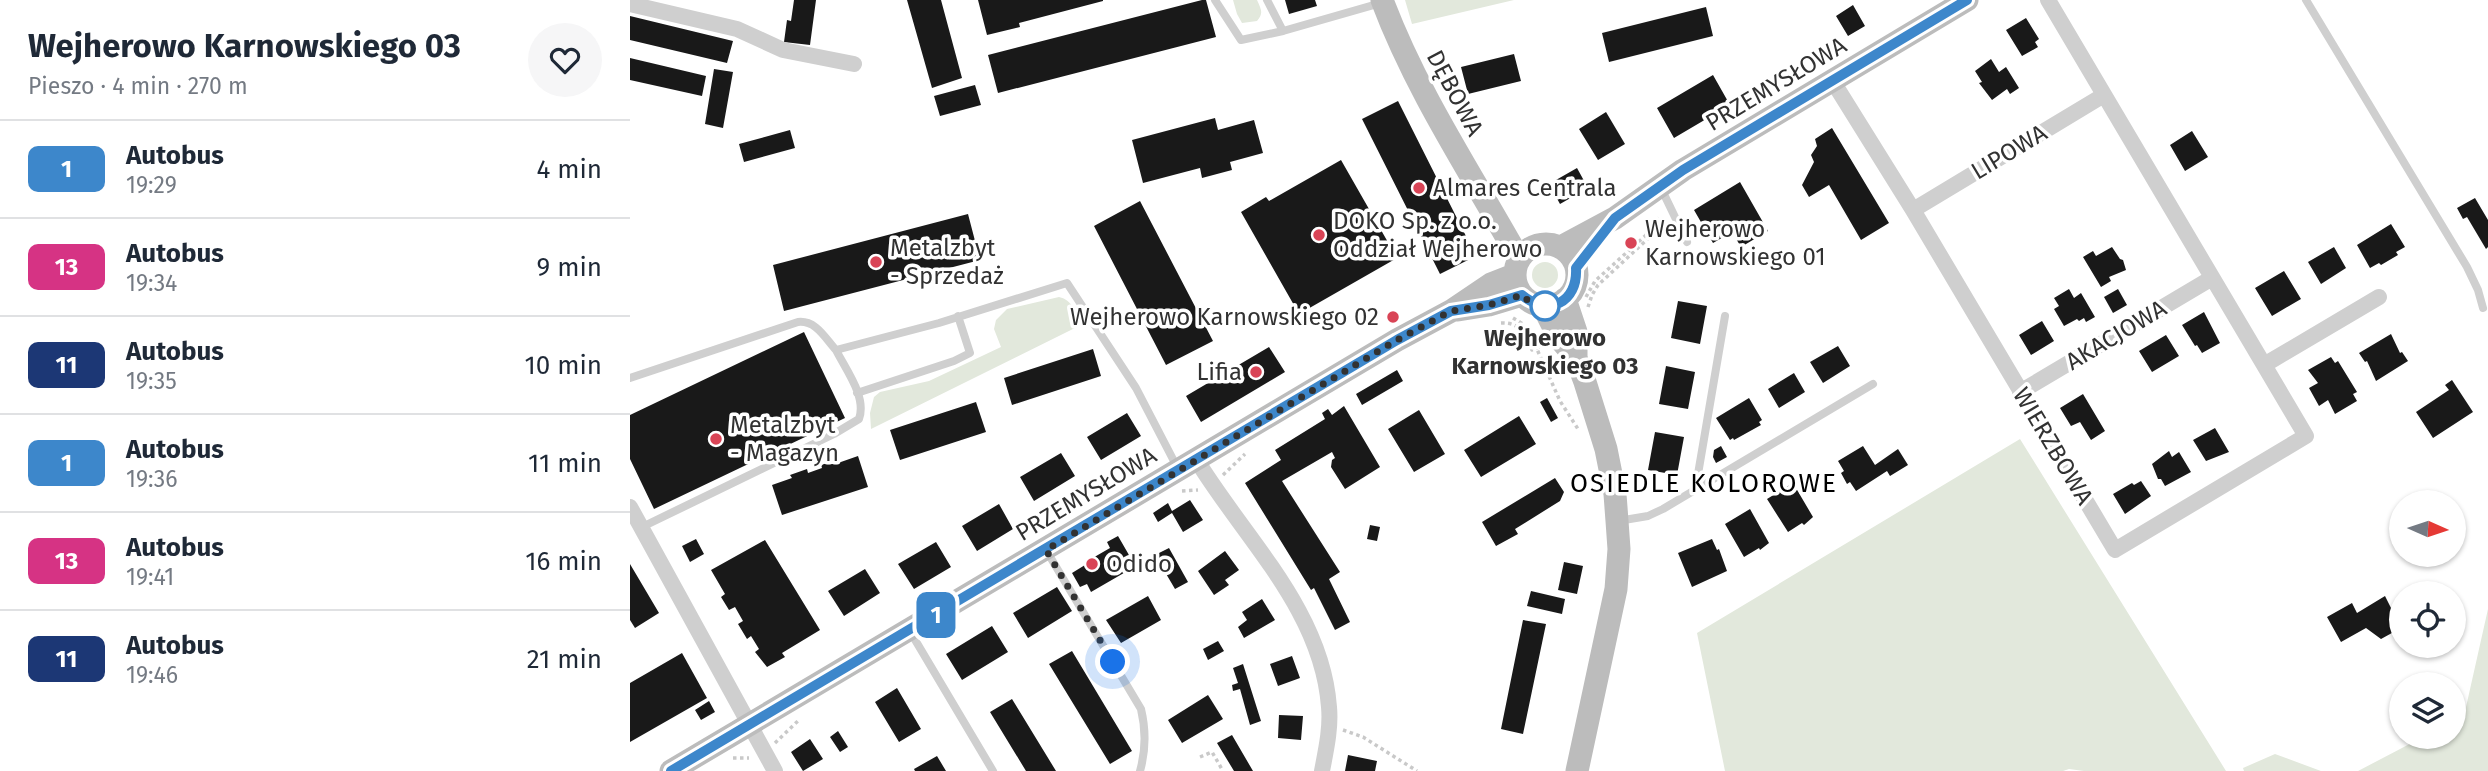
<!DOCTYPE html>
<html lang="pl">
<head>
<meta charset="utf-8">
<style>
  body { margin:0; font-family:"Fira Sans",sans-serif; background:#f6f6f7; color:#1f2937; height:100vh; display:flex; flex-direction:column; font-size:26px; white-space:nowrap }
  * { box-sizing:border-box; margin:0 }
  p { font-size:23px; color:#747a83 }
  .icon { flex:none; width:38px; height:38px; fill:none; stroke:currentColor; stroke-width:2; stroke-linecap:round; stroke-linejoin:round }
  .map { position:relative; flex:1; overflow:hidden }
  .panel { display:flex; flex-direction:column; background:#fff; width:630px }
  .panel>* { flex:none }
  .badge { padding:0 14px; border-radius:10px; font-size:24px; line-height:46px }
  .needle { width:46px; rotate:93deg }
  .fabs { position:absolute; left:1759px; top:490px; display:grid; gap:14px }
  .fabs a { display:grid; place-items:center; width:77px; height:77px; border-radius:50%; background:#fff; box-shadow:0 2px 5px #0004; font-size:35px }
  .you { position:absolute; width:35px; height:35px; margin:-18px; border:5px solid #fff; border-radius:50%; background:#1a73e8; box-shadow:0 0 0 10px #1a73e833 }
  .map>.badge { position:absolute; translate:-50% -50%; box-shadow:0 0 0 4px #fff }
  .round { display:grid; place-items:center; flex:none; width:74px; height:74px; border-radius:37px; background:#f6f6f7 }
  .headline { display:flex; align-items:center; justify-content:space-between; height:119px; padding:0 28px }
  h1 { font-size:33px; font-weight:700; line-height:52px }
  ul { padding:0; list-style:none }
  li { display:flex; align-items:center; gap:21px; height:98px; padding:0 28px; border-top:2px solid #e0e1e3 }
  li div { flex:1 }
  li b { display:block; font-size:26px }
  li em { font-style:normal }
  li .badge { min-width:77px; font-weight:700; text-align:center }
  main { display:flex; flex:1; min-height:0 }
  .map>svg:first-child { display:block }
  .green { fill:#e2e8dc }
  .building { fill:#191919 }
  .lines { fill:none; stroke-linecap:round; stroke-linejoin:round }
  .path { stroke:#c9c9c9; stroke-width:3.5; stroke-dasharray:3.5 3.5; stroke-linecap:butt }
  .lane { stroke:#cfcfcf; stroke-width:8 }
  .street { stroke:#cfcfcf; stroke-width:16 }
  .secondary { stroke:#bcbcbc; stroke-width:23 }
  .line-casing { stroke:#fff; stroke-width:16 }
  .line { stroke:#3d87cb; stroke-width:10 }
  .walk { stroke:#323232; stroke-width:7; stroke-dasharray:0 12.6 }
  .poi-dot { fill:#d94456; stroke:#fff; stroke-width:2.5 }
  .stop-dot { fill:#fff; stroke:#3d87cb; stroke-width:3.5 }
  .labels { text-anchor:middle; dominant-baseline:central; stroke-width:7; stroke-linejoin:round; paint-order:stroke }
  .street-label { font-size:24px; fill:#323232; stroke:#fff }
  .poi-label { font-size:24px; fill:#323232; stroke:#fff; text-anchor:start }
  .stop-label { font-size:24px; font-weight:bold; fill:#323232; stroke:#fff }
  .neighbourhood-label { font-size:26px; letter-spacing:2px; fill:#000; stroke:#fff }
</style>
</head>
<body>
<main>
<section class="panel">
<div class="headline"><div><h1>Wejherowo Karnowskiego 03</h1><p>Pieszo · 4 min · 270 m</p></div><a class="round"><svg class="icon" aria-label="heart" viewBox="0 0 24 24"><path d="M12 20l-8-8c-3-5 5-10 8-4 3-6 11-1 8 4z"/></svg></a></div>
<ul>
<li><span class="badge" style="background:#3d87cb;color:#fff">1</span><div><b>Autobus</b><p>19:29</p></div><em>4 min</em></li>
<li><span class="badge" style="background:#d63384;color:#fff">13</span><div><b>Autobus</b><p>19:34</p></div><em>9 min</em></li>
<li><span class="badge" style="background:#1c3775;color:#fff">11</span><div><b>Autobus</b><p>19:35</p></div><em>10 min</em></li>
<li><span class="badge" style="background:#3d87cb;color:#fff">1</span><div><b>Autobus</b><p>19:36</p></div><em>11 min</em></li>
<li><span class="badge" style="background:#d63384;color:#fff">13</span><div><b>Autobus</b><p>19:41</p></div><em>16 min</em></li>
<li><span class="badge" style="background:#1c3775;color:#fff">11</span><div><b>Autobus</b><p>19:46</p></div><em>21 min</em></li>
</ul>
</section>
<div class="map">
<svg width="1858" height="771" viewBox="0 0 1858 771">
  <rect width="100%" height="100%" fill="#fff"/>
  <!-- green -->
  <path class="green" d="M603,0H627C631,9 634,13 627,21L612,23L607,14Z
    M775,0H884L782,24Z
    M902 275a13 13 0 1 1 26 0a13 13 0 1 1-26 0Z
    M429,297C443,300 446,313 449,326L241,429L240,413L244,397L250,392L299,381L371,347L364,329L366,320L377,309Z
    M1390,439L1596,771H1454L1439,769L1433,771H1095L1067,633Z
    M1858,609V771H1728L1793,737H1824V721L1834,716Z
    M1645,754L1691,771H1614L1613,768Z"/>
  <!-- building -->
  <path class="building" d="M164,0H186L180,45L154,42L157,20L161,21Z
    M277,0H311L332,78L302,88Z
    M348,0H473V1L389,23L390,27L357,35Z
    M572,0H576L586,37L368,93L358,55Z
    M655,0H685L687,6L659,14Z
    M1223,5L1235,26L1218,36L1206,16Z
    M1076,7L1083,36L979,62L972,33Z
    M0,16L103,41L97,63L0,40Z
    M1396,18L1409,39L1405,42L1408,47L1392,56L1376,30Z
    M884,54L891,81L838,94L831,67Z
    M0,58L76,76L72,96L0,80Z
    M1361,59L1369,72L1376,67L1389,88L1380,94L1377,89L1362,100L1349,83L1352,82L1345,71Z
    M84,69L103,72L93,128L75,124Z
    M1083,75L1100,105L1044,138L1027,108Z
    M345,85L351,105L310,116L304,96Z
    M768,101L846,256L810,274L732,119Z
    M976,112L995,144L968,160L949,129Z
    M585,118L588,130L624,120L633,153L600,162L602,170L572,178L570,168L513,183L502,140Z
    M1202,128L1259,223L1231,240L1199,185L1179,197L1172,185L1184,162L1181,155L1187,146L1185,139Z
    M160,130L165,148L114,162L109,144Z
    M1562,131L1578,157L1555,171L1540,145Z
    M711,160L767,258L669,314L611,212L636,197L639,201Z
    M947,168L958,188L930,204L919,184Z
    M1110,182L1138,231L1111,247L1102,232L1083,243L1064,210Z
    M1845,198L1858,220V247L1856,249L1837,217L1833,219L1827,208Z
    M510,201L583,341L536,365L464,226Z
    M338,214L350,260L154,311L143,265Z
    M1761,224L1775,247L1766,252L1768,255L1751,265L1749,263L1740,268L1727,245Z
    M1482,247L1490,259L1493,260L1496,270L1479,277L1481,281L1471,287L1453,257L1463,251L1466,256Z
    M1704,247L1716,268L1691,284L1678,262Z
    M1654,271L1671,299L1642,316L1625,288Z
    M1439,289L1444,298L1451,293L1465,317L1456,322L1454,318L1449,321L1447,319L1434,326L1424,309L1429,306L1424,298Z
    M1488,289L1497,305L1483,313L1474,297Z
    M1048,301L1077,306L1070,344L1041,338Z
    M1574,312L1590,343L1572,353L1567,345L1565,346L1552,325Z
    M1412,321L1424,341L1401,355L1389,335Z
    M174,332L215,418L24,509L0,459V415Z
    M1761,334L1770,353L1772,352L1778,361L1746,381L1737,361L1735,362L1729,353Z
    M1536,335L1549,356L1522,372L1509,351Z
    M1208,346L1220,366L1193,383L1180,362Z
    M639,347L655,372L571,422L556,396Z
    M463,349L471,376L382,405L374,378Z
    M1701,357L1705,363L1708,361L1727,392L1723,394L1727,401L1705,414L1698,400L1689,406L1679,388L1688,383L1678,370Z
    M1036,366L1065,372L1058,409L1029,404Z
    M767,370L773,381L732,405L726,394Z
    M1164,373L1175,392L1149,408L1138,389Z
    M1822,380L1843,412L1803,438L1786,412L1819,390L1815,385Z
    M1453,394L1475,431L1461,440L1450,422L1441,426L1430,408Z
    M917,398L928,418L921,422L910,402Z
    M1119,398L1132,420L1129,422L1131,425L1104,440L1103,438L1100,440L1086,418Z
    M346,402L356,432L270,460L260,430Z
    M714,406L750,467L715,489L701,467L702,460L705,458L702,452L652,481L710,572L699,579L720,622L705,630L684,588L681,590L615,483L651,460L645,450L695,419L692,413L698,409L702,415Z
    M789,410L815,454L784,472L758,429Z
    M497,413L511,436L471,460L457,437Z
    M889,416L906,444L851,477L834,450Z
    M1585,428L1599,452L1576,461L1563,440Z
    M1025,432L1054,437L1047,475L1018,470Z
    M1091,446L1097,457L1086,463L1083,457L1084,450Z
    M1233,446L1245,465L1268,449L1278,465L1260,476L1257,471L1226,491L1220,482L1217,484L1211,473L1214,471L1208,461Z
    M1539,451L1542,457L1549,452L1561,472L1535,486L1531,479H1528L1522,464Z
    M431,453L445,476L404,501L390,477Z
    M228,456L238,487L152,515L142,485L162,478L160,475L177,469L178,473L192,468L191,465L207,460L208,463Z
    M925,478L934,492L930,501L885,529L888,534L866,546L852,522Z
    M1511,481L1521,496L1495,514L1483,494L1502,483L1504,485Z
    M1163,483L1183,517L1174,525L1172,523L1158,532L1137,499Z
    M560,500L573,520L553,532L542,513L528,522L523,513L538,503L542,511Z
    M369,504L383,529L347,551L332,526Z
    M1120,509L1139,543L1130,550L1129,548L1114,557L1095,524Z
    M740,525L750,527L747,541L737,539Z
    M488,536L499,555L496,556L501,565L498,567L499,570L461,592L457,584L450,587L442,573L455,565L454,563L480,548L477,542Z
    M66,539L74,554L60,562L52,546Z
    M1082,539L1087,550L1089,549L1097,571L1062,587L1048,553Z
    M135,540L190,630L152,653L155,657L137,667L125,652L129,649L121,636L117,639L108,624L113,621L105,607L99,610L91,597L95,594L81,570Z
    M306,542L321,567L284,589L268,564Z
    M539,548L558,582L545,589L525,555Z
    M595,551L609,570L595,580L599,585L584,595L568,571Z
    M934,562L953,566L947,594L928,590Z
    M0,564L29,613L5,628L0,620Z
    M235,569L250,593L214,616L198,591Z
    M427,587L442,611L398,638L383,613Z
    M901,591L935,599L932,614L897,606Z
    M518,596L531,620L491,643L476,620Z
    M1755,596L1771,628L1751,639L1736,628L1711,642L1697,617L1722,603L1727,613Z
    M632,599L645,620L614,638L608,627L617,620L612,612Z
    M893,620L916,624L893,734L871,729Z
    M362,626L378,652L332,680L316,654Z
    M588,641L594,651L578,660L573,649Z
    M442,651L502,751L480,764L419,664Z
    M52,653L77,698L0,742V683Z
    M662,656L670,678L648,686L640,664Z
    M613,664L631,721L620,725L610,689L603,691L602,685L608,683L603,668Z
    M267,688L291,729L269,742L245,702Z
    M578,695L593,719L552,743L538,720Z
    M382,699L426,771H396L360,712Z
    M79,701L85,712L71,720L65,710Z
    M649,715L673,716L671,740L648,738Z
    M208,731L218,747L210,752L200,737Z
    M602,735L623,771H604L587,743Z
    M180,739L193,759L173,771L161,752Z
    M718,755L747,761L745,771H715Z
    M307,756L316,771H285L284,769Z"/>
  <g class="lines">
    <!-- path -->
    <path class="path" d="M956,297L965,281L1015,236L1030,216
      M958,307L962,295L968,285L1022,235L1034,219
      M883,318L893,324L902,338L908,335
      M871,323C891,322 895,335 902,350L911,346
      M902,338L930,401L948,429
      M593,475L615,454
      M552,491L568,490
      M713,730L733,737L787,771
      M145,743L170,719
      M570,757L582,752L593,771
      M103,758H119"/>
    <!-- lane -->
    <path class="lane" d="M585,0L611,40L653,31
      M637,0L653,31L751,3
      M1676,0L1837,267L1848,290L1853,308
      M1031,188L1057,242
      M0,378L168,322C186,320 195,338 206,350L309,323L437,283L506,388L547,467
      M227,393L324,361L340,353L328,316
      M1074,484L1068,474L1095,316
      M988,521L1018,516L1033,509L1243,384
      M12,527L204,434L229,419C237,397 216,370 206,350
      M416,550L511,709C516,730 516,750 510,771
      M281,633L363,771"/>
    <!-- street -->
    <path class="street" d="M0,4L107,29L153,50L224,64
      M1202,80L1283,210L1485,550L1676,436L1418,0
      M1283,210L1474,95
      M1634,365L1749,297
      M1390,392L1582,278
      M566,459C614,538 692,610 699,707C701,728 696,750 692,771
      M0,507L145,771"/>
    <!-- secondary -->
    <path class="secondary" d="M752,0C787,93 841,173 889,259
      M885 275a31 31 0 1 1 62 0a31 31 0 1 1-62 0Z
      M931,247L985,218L1053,170L1337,0
      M935,299L946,332V358
      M913,306L929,338L946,358L955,382L976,449L985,494L987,521L989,549L986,589L947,771
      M828,310L859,305L892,295
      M41,771L767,340L821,311L861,284L884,275"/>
  </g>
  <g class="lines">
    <!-- line casing -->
    <g class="line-casing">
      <path id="line" d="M41,771L767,340L821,311L859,305L892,295C918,317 948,303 946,268L985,218L1053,170L1337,0"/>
    </g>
    <!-- line -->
    <use href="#line" class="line"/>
    <!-- walk -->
    <path class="walk" d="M483,662L416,550L767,340L821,311L859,305L892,295L901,303L915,306"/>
  </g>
  <!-- markers -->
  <g class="poi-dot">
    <circle cx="789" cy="188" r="7"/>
    <circle cx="689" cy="235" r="7"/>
    <circle cx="1001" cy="243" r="7"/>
    <circle cx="246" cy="262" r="7"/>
    <circle cx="763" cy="317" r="7"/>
    <circle cx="626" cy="372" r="7"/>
    <circle cx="86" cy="439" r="7"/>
    <circle cx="462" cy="564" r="7"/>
  </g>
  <circle class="stop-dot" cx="915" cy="306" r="14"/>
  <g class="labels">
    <!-- street labels -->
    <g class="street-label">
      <text transform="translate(1146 84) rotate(-31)">PRZEMYSŁOWA</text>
      <text transform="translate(825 93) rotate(62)">DĘBOWA</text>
      <text transform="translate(1379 152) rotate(-31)">LIPOWA</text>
      <text transform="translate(1486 335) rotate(-31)">AKACJOWA</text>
      <text transform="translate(1423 446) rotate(59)">WIERZBOWA</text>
      <text transform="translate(456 494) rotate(-31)">PRZEMYSŁOWA</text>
    </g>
    <!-- poi labels -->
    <g class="poi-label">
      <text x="803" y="188">Almares Centrala</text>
      <text x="703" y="221">DOKO Sp. z o.o.<tspan x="703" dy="28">Oddział Wejherowo</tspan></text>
      <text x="1015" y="229">Wejherowo<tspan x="1015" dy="28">Karnowskiego 01</tspan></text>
      <text x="260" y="248">Metalzbyt<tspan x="260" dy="28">- Sprzedaż</tspan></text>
      <text x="749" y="317" text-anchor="end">Wejherowo Karnowskiego 02</text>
      <text x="612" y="372" text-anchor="end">Lifia</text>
      <text x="100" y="425">Metalzbyt<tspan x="100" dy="28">- Magazyn</tspan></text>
      <text x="476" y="564">Odido</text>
    </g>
    <!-- stop labels -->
    <g class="stop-label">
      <text x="915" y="338">Wejherowo<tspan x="915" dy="28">Karnowskiego 03</tspan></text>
    </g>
    <!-- neighbourhood labels -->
    <g class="neighbourhood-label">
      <text x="1074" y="483">OSIEDLE KOLOROWE</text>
    </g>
  </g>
</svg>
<div class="fabs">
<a><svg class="needle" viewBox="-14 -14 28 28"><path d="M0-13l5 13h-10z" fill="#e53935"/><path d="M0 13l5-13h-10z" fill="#747a83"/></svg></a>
<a><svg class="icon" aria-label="locate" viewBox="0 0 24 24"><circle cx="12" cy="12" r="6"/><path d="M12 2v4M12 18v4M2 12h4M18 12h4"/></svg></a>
<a><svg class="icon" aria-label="layers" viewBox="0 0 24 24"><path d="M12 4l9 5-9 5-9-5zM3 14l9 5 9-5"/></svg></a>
</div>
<div class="you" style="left:483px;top:662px"></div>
<b class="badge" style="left:306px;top:615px;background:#3d87cb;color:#fff">1</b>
</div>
</main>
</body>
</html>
